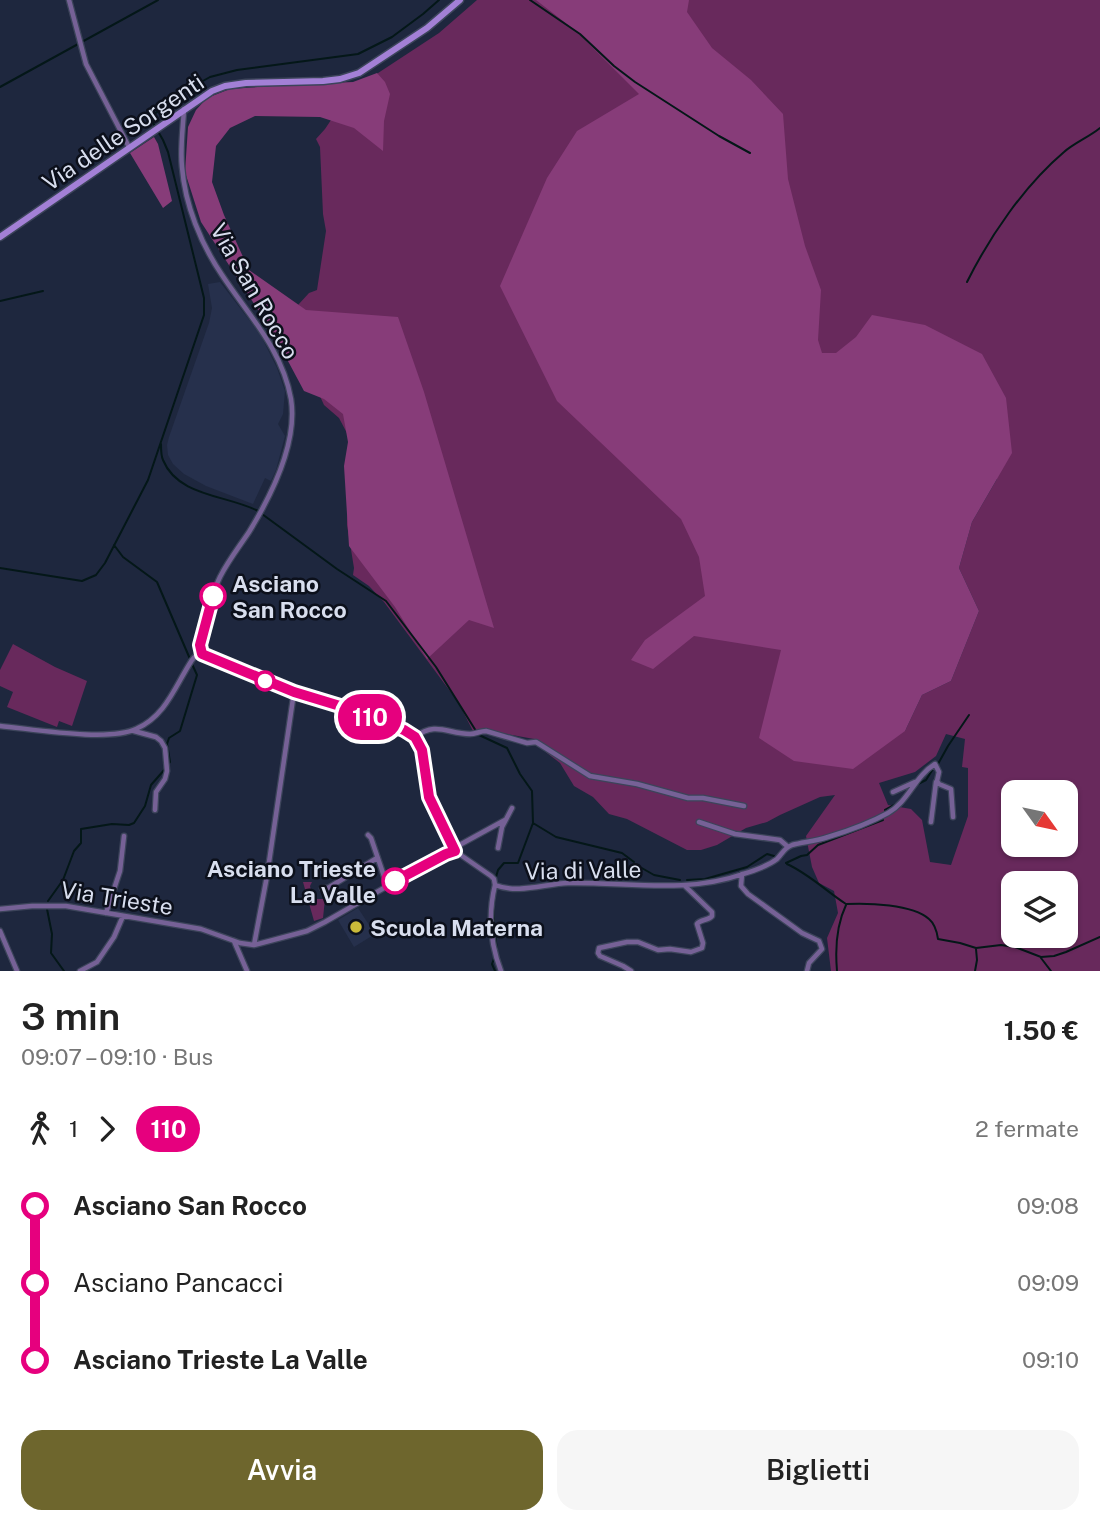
<!DOCTYPE html>
<html lang="it">
<head>
<meta charset="utf-8">
<style>
  body { margin:0; font-family:"Public Sans",sans-serif; background:#f6f6f6; color:#222; height:100vh; display:flex; flex-direction:column; font-size:26px; white-space:nowrap }
  * { box-sizing:border-box; margin:0 }
  p { font-size:23px; color:#767676 }
  .icon { flex:none; width:38px; height:38px; fill:none; stroke:currentColor; stroke-width:2; stroke-linecap:round; stroke-linejoin:round }
  .map { position:relative; height:971px; overflow:hidden }
  .panel { display:flex; flex-direction:column; background:#fff; flex:1 }
  .panel>* { flex:none }
  .badge { padding:0 14px; border-radius:23px; font-size:24px; line-height:46px }
  .needle { width:46px; rotate:123deg }
  .buttons { position:absolute; left:1001px; top:780px; display:grid; gap:14px }
  .buttons a { display:grid; place-items:center; width:77px; height:77px; border-radius:14px; background:#fff; box-shadow:0 2px 5px #0004; font-size:35px }
  .map>.badge { position:absolute; translate:-50% -50%; box-shadow:0 0 0 4px #fff }
  .legs { display:flex; align-items:center; gap:10px; height:77px; padding:0 21px; font-size:23px }
  .legs p { margin-inline-start:auto }
  .head { display:flex; align-items:center; justify-content:space-between; height:119px; padding:0 21px }
  h1 { font-size:38px; font-weight:600; line-height:52px }
  .cta { display:flex; gap:14px; margin-top:auto; padding:14px 21px }
  .cta a { flex:1; height:80px; border-radius:21px; background:#6e662d; color:#fff; font-size:28px; font-weight:600; line-height:80px; text-align:center }
  .cta a+a { background:#f6f6f6; color:#222 }
  ul { padding:0 21px; list-style:none }
  li { display:flex; align-items:center; gap:24px; height:77px; font-size:26px }
  li i { display:grid; place-items:center; width:10px; height:100%; margin:0 9px; background:currentColor }
  li i::after { content:''; width:18px; height:18px; margin:-9px; border:5px solid; border-radius:50%; background:#fff }
  li p { margin-inline-start:auto }
  li:first-child i { background:linear-gradient(#0000 50%,currentColor 0) }
  li:last-child i { background:linear-gradient(currentColor 50%,#0000 0) }
  .map>svg:first-child { display:block }
  .built { fill:#26304c }
  .green { fill:#68295c; fill-rule:evenodd }
  .forest { fill:#873c79 }
  .lines { fill:none; stroke-linecap:round; stroke-linejoin:round }
  .stream { stroke:#041718; stroke-width:2 }
  .minor-casing { stroke:#3c445a; stroke-width:7 }
  .secondary-casing { stroke:#3c445a; stroke-width:9 }
  .minor { stroke:#766196; stroke-width:4.5 }
  .secondary { stroke:#a380d6; stroke-width:6 }
  .line-1-casing { stroke:#fff; stroke-width:16 }
  .line-1 { stroke:#e6007e; stroke-width:10 }
  .stop-1-dot { fill:#fff; stroke:#e6007e; stroke-width:3.5 }
  .poi-dot { fill:#caba3a; stroke:#0c101b; stroke-width:2.5 }
  .labels { text-anchor:middle; dominant-baseline:central; stroke-width:5; stroke-linejoin:round; paint-order:stroke }
  .street-label { font-size:23px; fill:#d8deee; stroke:#0c101b }
  .stop-label { font-size:23px; font-weight:bold; fill:#d8deee; stroke:#0c101b; text-anchor:start }
  .poi-label { font-size:23px; font-weight:bold; fill:#d8deee; stroke:#0c101b; text-anchor:start }
</style>
</head>
<body>
<div class="map">
<svg width="1100" height="971" viewBox="0 0 1100 971">
  <rect width="100%" height="100%" fill="#1e273e"/>
  <!-- built -->
  <path class="built" d="M220,282L260,334L277,368L285,391L283,414L278,424L285,436L276,470L271,481L265,478L253,504L206,486L184,474L173,464L168,455L167,445L169,437L209,323L212,308L208,284Z
    M358,908L375,934L354,947L338,920Z"/>
  <!-- green -->
  <path class="green" d="M477,0H1100V971H831L827,938L838,913L834,891L819,883L812,867L806,836L835,795L820,797L780,815L767,822L746,828L717,845L701,850H687L627,819L609,814L593,797L574,786L560,763L547,753L534,739L480,729L473,731L458,702L384,602L369,586L353,575L354,568L347,525L349,437L339,418L324,405L313,381L298,305L309,293L317,290L326,231L323,214L320,147L316,139L325,129L335,114L375,75L439,33ZM986,469L997,479L972,522L959,568L979,611L951,681L922,695L905,731ZM946,734L965,739L962,767L968,768V816L951,865L930,862L922,820L911,809L888,805L879,783L915,772L936,756ZM1013,793H1066V845H1013ZM1013,884H1066V936H1013Z
    M13,644L55,667L87,681L72,726L59,721L57,727L7,707L13,692L0,686V670Z
    M303,882H312L310,886L312,896L317,899H325L323,918L314,921Z"/>
  <!-- forest -->
  <path class="forest" d="M536,0H689L687,12L712,48L751,80L783,114L788,179L805,246L821,290L818,340L822,353H836L856,337L872,315L925,325L982,354L1006,398L1012,453L972,522L959,568L979,611L951,681L922,695L905,731L853,769L794,761L759,738L781,650L694,636L653,669L631,660L645,640L705,596L699,557L681,519L557,401L500,286L547,178L577,131L639,94L576,31Z
    M377,73L385,82L390,94L384,121L383,151L354,128L320,117L255,116L230,128L216,146L212,182L224,215L249,270L306,310L398,317L424,392L494,628L469,620L427,659L395,607L349,546L344,466L348,442L343,414L324,399L304,391L273,333L201,222L185,172L188,127L196,110L207,98L230,89L286,85L353,82Z
    M154,137L158,144L172,201L163,208L130,153Z"/>
  <g class="lines">
    <!-- stream -->
    <path class="stream" d="M530,0L580,34L614,66L635,82L719,136L750,153
      M0,87L158,0
      M967,282C990,236 1024,186 1064,152C1074,143 1089,137 1100,128
      M0,301L43,291
      M161,444C161,449 161,456 163,460C178,497 228,495 258,511
      M262,514L337,569L386,601L436,667L476,731
      M114,545L123,557L157,582L190,659
      M0,568L82,581L96,575L105,563L148,480L204,315V298L168,152L163,140L152,121L153,115L185,91L210,77L237,70L358,54L392,37L423,14L439,0
      M479,735L507,748L520,774L532,791L533,823L518,863H504L498,870L496,877
      M168,764L170,762L167,744L169,738L180,731L197,675L192,664
      M938,764L948,746L969,715
      M918,784L926,780L933,769
      M885,810L896,804
      M533,823L556,837L622,853L634,862
      M786,863L801,856L807,855L818,845L883,820
      M787,864C809,874 826,891 846,904
      M640,867L654,875L680,880
      M687,880L705,879L747,867L767,854L774,856
      M496,887L494,904V927L497,950
      M48,901L63,880L74,851L81,843V829L112,824L129,825L134,823L145,806L151,785L165,769
      M846,904C868,903 912,904 929,919C935,924 937,932 938,939L960,943L976,948L1001,945L1015,947L1041,957L1054,956L1066,952L1100,937
      M47,909L52,934L51,953L64,971
      M1041,958L1051,971
      M495,971L492,964L495,956
      M837,971C835,948 836,926 846,905
      M975,971L977,960L976,949"/>
    <!-- minor casing -->
    <g class="minor-casing">
      <path id="minor" d="M69,0L86,64L129,147
        M200,651L203,655L294,692L360,713L411,734L417,740L422,749L429,797L455,851L491,876L494,879L495,885C518,894 544,884 568,883C627,882 686,894 743,874C753,871 768,866 777,859C782,854 784,848 792,845C804,842 816,841 828,837C848,831 870,823 888,813C908,802 915,776 935,764L939,772L937,781L939,784L951,789L953,817
        M0,726C33,729 108,742 136,729C166,716 175,686 192,660C194,657 197,655 199,653C201,649 201,642 202,638C207,618 211,595 220,577C228,561 239,547 249,532C271,496 298,443 291,399C282,349 249,316 222,275C201,244 185,205 182,167C180,148 183,128 184,109
        M134,731L156,737L161,741L165,748L167,771L165,779L156,792L155,810
        M415,737C436,721 448,734 470,734C476,734 480,731 486,731L527,743L536,742L590,776L637,784L688,798H703L744,806
        M893,792L915,782
        M699,822L735,834L780,840L787,846
        M931,822L936,782
        M368,835L371,838L387,885
        M454,848L505,820
        M498,848L502,827L512,808
        M742,874L741,886L748,894L802,933L819,941L822,949L809,963L807,971
        M495,885C488,914 490,943 501,971
        M322,888H328L377,858
        M0,909L32,906H66L201,929L240,943L254,945L307,931L325,922L429,862L446,854L455,851
        M106,913L120,871L124,836
        M0,931L17,971
        M234,941L247,971
        M254,945L267,876L294,692
        M80,971L97,962L114,937L123,916
        M631,971L623,966L600,956L598,953L599,948L627,942H638L658,950L670,949L691,952L702,948L703,943L697,924C700,919 708,921 712,916V912L685,886"/>
    </g>
    <!-- secondary casing -->
    <g class="secondary-casing">
      <path id="secondary" d="M0,237L212,91L225,86L246,83L323,81L340,79L359,73L427,28L460,0"/>
    </g>
    <!-- minor -->
    <use href="#minor" class="minor"/>
    <!-- secondary -->
    <use href="#secondary" class="secondary"/>
  </g>
  <g class="lines">
    <!-- line-1 casing -->
    <g class="line-1-casing">
      <path id="line-1" d="M213,596L200,645L202,654L294,692L340,706L404,730L415,737L422,750L429,797L455,851L446,854L395,881"/>
    </g>
    <!-- line-1 -->
    <use href="#line-1" class="line-1"/>
  </g>
  <!-- markers -->
  <g class="stop-1-dot">
    <circle cx="213" cy="596" r="12"/>
    <circle cx="265" cy="681" r="9"/>
    <circle cx="395" cy="881" r="12"/>
  </g>
  <circle class="poi-dot" cx="356" cy="927" r="7"/>
  <g class="labels">
    <!-- street labels -->
    <g class="street-label">
      <text transform="translate(123 132) rotate(-34)">Via delle Sorgenti</text>
      <text transform="translate(255 291) rotate(60)">Via San Rocco</text>
      <text transform="translate(583 870) rotate(-1)">Via di Valle</text>
      <text transform="translate(117 898) rotate(9)">Via Trieste</text>
    </g>
    <!-- stop labels -->
    <g class="stop-label">
      <text x="232" y="583">Asciano<tspan x="232" dy="26">San Rocco</tspan></text>
      <text x="376" y="868" text-anchor="end">Asciano Trieste<tspan x="376" dy="26">La Valle</tspan></text>
    </g>
    <!-- poi labels -->
    <g class="poi-label">
      <text x="370" y="927">Scuola Materna</text>
    </g>
  </g>
</svg>
<div class="buttons">
<a><svg class="needle" viewBox="-14 -14 28 28"><path d="M0-13l5 13h-10z" fill="#e53935"/><path d="M0 13l5-13h-10z" fill="#767676"/></svg></a>
<a><svg class="icon" aria-label="layers" viewBox="0 0 24 24"><path d="M12 4l9 5-9 5-9-5zM3 14l9 5 9-5"/></svg></a>
</div>
<b class="badge" style="left:370px;top:717px;background:#e6007e;color:#fff">110</b>
</div>
<section class="panel">
<div class="head"><div><h1>3 min</h1><p>09:07 – 09:10 · Bus</p></div><b>1.50 €</b></div>
<div class="legs"><svg class="icon" aria-label="walk" viewBox="0 0 24 24"><circle cx="13" cy="4" r="2"/><path d="M13 8l-2 6 4 7M11 14l-3 7M7 12l3-4h3l4 4"/></svg>1<svg class="icon" aria-label="forward" viewBox="0 0 24 24"><path d="M9 5l7 7-7 7"/></svg><b class="badge" style="background:#e6007e;color:#fff">110</b><p>2 fermate</p></div>
<ul>
<li><i style="color:#e6007e"></i><b>Asciano San Rocco</b><p>09:08</p></li>
<li><i style="color:#e6007e"></i><span>Asciano Pancacci</span><p>09:09</p></li>
<li><i style="color:#e6007e"></i><b>Asciano Trieste La Valle</b><p>09:10</p></li>
</ul>
<div class="cta"><a>Avvia</a><a>Biglietti</a></div>
</section>
</body>
</html>
